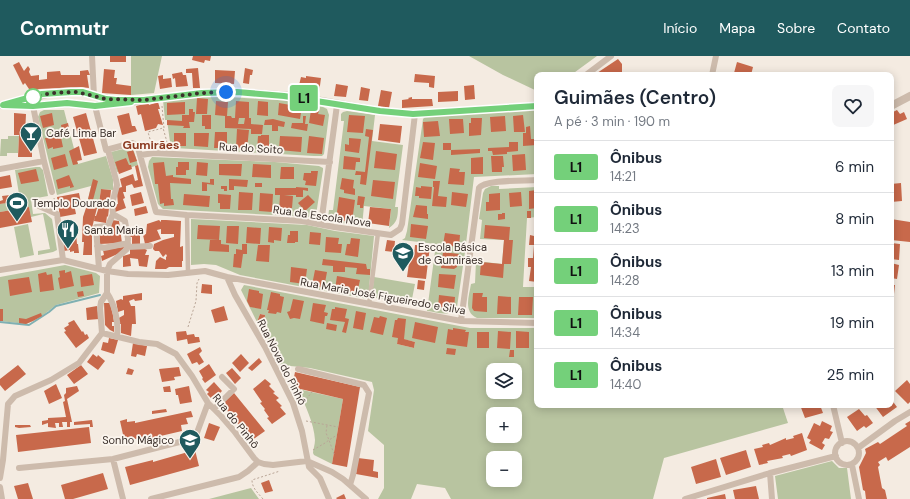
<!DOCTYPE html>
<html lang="pt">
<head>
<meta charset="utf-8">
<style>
  body { margin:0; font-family:"DM Sans",sans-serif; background:#f6f6f7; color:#1f2937; height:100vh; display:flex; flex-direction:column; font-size:15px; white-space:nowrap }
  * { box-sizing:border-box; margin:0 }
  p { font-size:13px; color:#747a83 }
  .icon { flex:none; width:22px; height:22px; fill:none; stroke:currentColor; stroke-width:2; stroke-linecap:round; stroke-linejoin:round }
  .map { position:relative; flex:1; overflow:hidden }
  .side { position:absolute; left:534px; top:16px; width:360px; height:336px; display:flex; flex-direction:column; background:#fff; border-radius:8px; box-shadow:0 2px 10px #0003 }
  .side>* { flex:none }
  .badge { padding:0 8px; border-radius:3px; font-size:14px; line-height:26px }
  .tools { position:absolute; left:486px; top:307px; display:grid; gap:8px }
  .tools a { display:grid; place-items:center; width:36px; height:36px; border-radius:8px; background:#fff; box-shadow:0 2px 10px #0003; font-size:20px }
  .you { position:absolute; width:20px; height:20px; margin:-10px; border:3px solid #fff; border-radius:50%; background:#1a73e8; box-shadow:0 0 0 6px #1a73e833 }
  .map>.badge { position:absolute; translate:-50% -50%; box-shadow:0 0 0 2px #fff }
  .round { display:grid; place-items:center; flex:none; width:42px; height:42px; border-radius:8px; background:#f6f6f7 }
  .overview { display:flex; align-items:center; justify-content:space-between; height:68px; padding:0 20px }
  h1 { font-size:19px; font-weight:600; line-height:30px }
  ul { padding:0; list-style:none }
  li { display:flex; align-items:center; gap:12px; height:52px; padding:0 20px; border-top:1px solid #e0e1e3 }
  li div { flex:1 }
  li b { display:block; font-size:15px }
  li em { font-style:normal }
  li .badge { min-width:44px; font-weight:700; text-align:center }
  header { display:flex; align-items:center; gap:24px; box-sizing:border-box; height:56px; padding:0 20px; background:#1f5a5e; color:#fff }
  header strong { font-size:19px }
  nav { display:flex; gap:22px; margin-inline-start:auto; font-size:14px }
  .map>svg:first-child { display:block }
  .green { fill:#b8c4a0; fill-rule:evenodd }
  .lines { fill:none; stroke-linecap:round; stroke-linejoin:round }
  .stream { stroke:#7fb0b2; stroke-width:2 }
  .building { fill:#c8694b; fill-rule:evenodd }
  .path { stroke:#b9a596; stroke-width:1; stroke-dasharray:2 2; stroke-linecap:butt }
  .pedestrian { stroke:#cdbbac; stroke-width:4.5 }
  .minor { stroke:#cdbbac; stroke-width:6 }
  .tertiary { stroke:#cdbbac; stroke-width:8 }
  .line-casing { stroke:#fff; stroke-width:9 }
  .line { stroke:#74d07a; stroke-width:6 }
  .walk { stroke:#3b302b; stroke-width:4; stroke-dasharray:0 7.2 }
  .stop-dot { fill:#fff; stroke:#74d07a; stroke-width:2 }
  .labels { text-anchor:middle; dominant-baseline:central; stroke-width:3.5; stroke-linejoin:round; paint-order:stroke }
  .poi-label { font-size:11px; fill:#3b302b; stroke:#fbf5ee; text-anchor:start }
  .street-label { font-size:11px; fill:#3b302b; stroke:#fbf5ee }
  .neighbourhood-label { font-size:12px; font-weight:bold; fill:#8c3b22; stroke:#fbf5ee }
</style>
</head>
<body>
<header>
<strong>Commutr</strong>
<nav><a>Início</a><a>Mapa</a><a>Sobre</a><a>Contato</a></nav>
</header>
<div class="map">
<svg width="910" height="443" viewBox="0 0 910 443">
  <rect width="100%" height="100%" fill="#f4ebe1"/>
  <!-- green -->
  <path class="green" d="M131,0H162L154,37L131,39Z
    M469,0H597L571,19H537V35L503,19Z
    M212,40L293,45L323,51L327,53L329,59L324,98L322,100H314L174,92L170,86L167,64H165L163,44Z
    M44,54H64L78,108L106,100L113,123V134L101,133L98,153L87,149L91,130L57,139L38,61L40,56Z
    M537,54V118L474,121L465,196L457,251C450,262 437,256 427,255L436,188L402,184L405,182L407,175L423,63L425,61Z
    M347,55L375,59L372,85L403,89L395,151H398C398,161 397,167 389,172L391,153L364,150L362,170L335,166L328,161L329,154H333L344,65H341V58L343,56Z
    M8,80H19L18,97H7V100H0L1,83H8Z
    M131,91L133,92L138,109L117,116L111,96Z
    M152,101L275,106L319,110L323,112V114L316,159L311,161L163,153L158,148L148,111L149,105Z
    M36,111H40L43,114L48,140L31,143L33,158L45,157L52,163L57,194L53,196L38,199V195L50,193L43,158L31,161L29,151L0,156V148L20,144L15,114Z
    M491,130H499V133L537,131V161L527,162L523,231H537V262H477C463,256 469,240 471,228L475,227L476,205L502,208L504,184L480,183L482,164L479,163L483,137L485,133Z
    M191,163L307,169L335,175L374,180L368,243L240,219L216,209L204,208L191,209Z
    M28,168L34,199L20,202L14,171Z
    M65,209L96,217L100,220L99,237L56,249L42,260L26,268L0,265V221Z
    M374,221L415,228L411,248L372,241Z
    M244,229L470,272H537V349H782L788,367L664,402L653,443H451L445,432L417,428L411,443H378L384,432V389L368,375L374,334L372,326L310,312L281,309L269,284L258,268L264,269L265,259L260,258L257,266L241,234ZM399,282L415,286L414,292L397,288ZM493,314H515V336H493ZM493,358H515V380H493ZM493,402H515V424H493Z
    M298,333L343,343L332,408L314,399L313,397C313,393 315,389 315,384C314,367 305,349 298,333Z
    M832,405L839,412H847L851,443H778L775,420Z
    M251,432L259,443H209Z"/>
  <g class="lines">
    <!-- stream -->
    <path class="stream" d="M0,266L29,269L49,256L56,250L100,239"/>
  </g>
  <!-- building -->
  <path class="building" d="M110,0H126V6H110Z
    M193,0H211L210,5L205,4L204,7L192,4Z
    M618,3L622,8V19H599L597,17Z
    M19,6L24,15L28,10L30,13L29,16L31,20L39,19V24L47,23V16L60,15L61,19H80V15L88,14L90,19H87L89,32L81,31L39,33L31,36L25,27L23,29L13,9Z
    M737,6L753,11L751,19H741L734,17Z
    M198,12L200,32H193L192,17H186V13Z
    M245,12L253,14L252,19H250L249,28L243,27Z
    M104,13L115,14L114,22H117L116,28L131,30V39L102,37Z
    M215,14L235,15L234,28L215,27Z
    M182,16L183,19H186L188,30L176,31L175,22L173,23L172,18Z
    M415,18L435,20L434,32L429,31V27L414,26Z
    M163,19V23L171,22L172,31L160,33L158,20Z
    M306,20L321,22L319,37L298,33L301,21L306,22Z
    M336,28L348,30L346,41L334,40Z
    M474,29L475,43L465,44L464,30Z
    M361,31L370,33L368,45L359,44Z
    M381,34L392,36L389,52L378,50Z
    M458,35V45L438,46V36Z
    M412,41V43H432L433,50L402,52V44L409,43L408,42Z
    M197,42L208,43L207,58H196Z
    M216,45L228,46L227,60H231L232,62H235L236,45L249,46V62H251V68L263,69L262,78H251V73L225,72V60L215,59ZM239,62H245L244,68H238Z
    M258,45L268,46V60L257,59Z
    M158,46L160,53H158L163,69L158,68L156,72L145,75L141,58L138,59L136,50L148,47L149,49Z
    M185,46V58L167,59V47Z
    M279,47L302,51L300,63L278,59Z
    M189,53H193V56H195L194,66H189L190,72H183L184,70L167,69V64L182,65V59H189Z
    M311,54L319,55L318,58L325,59L323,70L309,67Z
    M897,54L900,58L904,56L907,63L891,70V57Z
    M14,57L26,58L25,79H32V101H18L19,79H14Z
    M52,57L54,69L43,72L40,60Z
    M86,57L97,97L84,100L73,61Z
    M129,57L132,70H135L137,75L122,79L117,60Z
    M535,58H537V74H535Z
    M202,59H211V73H205V70H202Z
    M349,59L365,60L363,77L347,76Z
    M523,59L525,76H514L513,60Z
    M303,60H306L305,68H308L307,75L291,72L292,67H303Z
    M505,60L506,75L491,76L490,61Z
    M471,62H482L481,79L469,80V67H471Z
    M273,63L285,66L284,71L278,70V75H272V69H264L265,64Z
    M449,63H463L464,77L450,78Z
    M438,65L440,80L424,81L423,66Z
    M68,67L69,72L62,74L61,69Z
    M380,68L402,70L400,87L378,84Z
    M530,70L531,83H537V89L523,90V77H526V71Z
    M237,73L249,74L247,93L236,92Z
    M366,73L373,74L366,129L360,128L361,119H355L356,115L365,116L369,81L365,80Z
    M215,76H227V92H214Z
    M60,77L63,91L53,93V91L48,93L45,82H49L48,80Z
    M174,77H186V90H174Z
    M194,77H209L208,91L194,90Z
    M261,79H269V95H257L258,80H261Z
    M280,80L302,81L301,96L279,94Z
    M309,80L324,82L322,98L307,97Z
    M349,82L361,83L359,97L345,95V88L349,89Z
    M423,86L435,87L433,104L420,102Z
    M509,86H518V95L507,96V98L493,99L492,95H488V92L509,91Z
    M443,87H451V94L480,93V97L451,99V94H443Z
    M79,90L82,104L77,105L78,108L73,109L69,95Z
    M133,94L137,105L130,107L127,96Z
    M376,95L397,98L395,114L374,112Z
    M65,98L68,110L54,114L51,102Z
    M525,98L526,114L513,115L512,99Z
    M344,100L360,102V106H356L355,114L343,113Z
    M491,100H503L504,111H502V116H492Z
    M483,101V118H471V102Z
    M126,102L129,109H131L132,113L119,118L115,106Z
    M164,106L166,120L173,119V121L191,123V128L170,127L171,143H173L174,149L164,150V147L160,148L158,128H155L153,107Z
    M178,106H189V114H186V119H176V111H178Z
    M197,106L208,107L207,120L196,119Z
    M420,107L437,110L435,123L418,121Z
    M219,108H242L241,120L219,119Z
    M253,108L271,109V122L252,121Z
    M138,109L143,130L134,132L132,128L126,130V136H123L125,142L123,143L126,152L115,156L114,149L118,148L117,138L118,132L122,131L120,123L133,118L135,125L138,124L135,110Z
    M281,111H294V123H280Z
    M450,112L460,113L459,116H465L464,129L448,128Z
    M36,113L39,125L21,128L18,117Z
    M311,115H318L316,130L305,129L306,125L303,124L304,117H311Z
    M10,119L12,131L0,133V121Z
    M69,119L74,131L70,132V130L58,133L56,124Z
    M342,122L354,124L353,132L355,133V139L344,137V134L340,133Z
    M93,123L98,125L93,144L88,143Z
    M210,123H214V129L207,128V135H202V126L210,127Z
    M229,123L248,124L247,131L234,130V134H229Z
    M373,124L395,126L393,143L371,140Z
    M433,125H440L438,140L447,141L446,151L432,150L434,131H433Z
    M255,127H262V131H255Z
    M901,127L902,145L891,146V128Z
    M221,130H227V135H224V133H221Z
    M421,130L432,131L431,143L419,142V140H415L416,131L421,132Z
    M296,131L308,132V135L303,134V141H296V139H284L293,140L292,152H290L289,156H279L280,139H275V132H296Z
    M101,133L111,134L108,161L107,160L106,167L94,165L95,160H96L98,154Z
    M537,134V152L529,153V135Z
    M141,136L144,147L132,150L130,139Z
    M239,136L253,137L252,154H238Z
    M452,136L468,138L466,151L451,149Z
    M521,136L522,150L510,151L509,137Z
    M79,137L81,147L74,148L76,158L60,161L57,141Z
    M260,137L273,138L272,156L259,155Z
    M500,137V154L486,155V146H489V138Z
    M19,138L20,145L0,148V145L3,144L2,140Z
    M184,138L210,140L209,151L183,149Z
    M218,138L231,139L230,153H220V147H218Z
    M308,139L315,146L305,155L298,147Z
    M358,140L365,141L363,152H360V149H357Z
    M339,141L355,144L352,166L336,164Z
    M87,149L97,152L92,172V199H83L84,186H82L83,161Z
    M416,149L427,150V158H428V163L413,161Z
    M146,150L148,157L135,160L134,153Z
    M29,151L32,166L0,172V156Z
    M370,151L391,153L389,170L368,167Z
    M527,155H531V162H527Z
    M502,157H505V163L498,164V158H502Z
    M891,163L910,166V186L891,184Z
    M112,164L119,165L122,187L99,188L100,173H113V172L111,171Z
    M159,164L161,166V164H166L181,165L180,191L183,190V205H182V211H169L166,213H155L156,205L160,201L166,204V201L167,200L166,198L163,201L159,195H155L153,193L154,188L163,184L174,181V178H161V173L157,174L161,183L145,188L143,179L146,178L147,168Z
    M534,166H537V226L529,225L531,211H528V202H533L534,189H529L530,179L534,180Z
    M75,167L77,188H78L79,197H74V195L70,196V194L64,195L62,169Z
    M411,168L428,170L426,183L410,181Z
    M198,169L220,170L219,184L197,183Z
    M485,169L510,171L509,184H513L511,208H504L503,222L480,219L481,206L502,208L504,184L484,182Z
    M227,170H239L238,188L226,187Z
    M247,171L261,172L260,188L246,187Z
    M269,171L282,172L281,185L274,184V187L268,186Z
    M140,175V188L132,189V181H129V176Z
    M290,175H298V186H295V187H287L288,179H290Z
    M310,176L321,177L320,189L309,188Z
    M445,177L460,179L459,191L443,189Z
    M326,181L339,182L338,188H342L341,197L325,196Z
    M351,182L360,183L358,201L345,199L347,188H350Z
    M210,184H221V188L229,189V196L209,195Z
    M387,184L395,185L394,196L385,195Z
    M891,187L900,188L899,204L891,203Z
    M242,188H247V198H243L241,212L233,211L234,198H236V193L242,194Z
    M258,189H270L269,206L256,205Z
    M415,189L430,190L426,223L407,221L410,200L414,201Z
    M124,191L122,196L102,205L101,200L104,199L103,194Z
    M130,192H143L147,194L145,199H149L147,211L139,210L138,203L130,202L131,210L123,211V200L130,198Z
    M443,196L459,198L457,211L454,213L441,212Z
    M323,203L366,208L367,213H370V219L356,218L357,212L345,211V216H333V210L322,209Z
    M891,207L899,209L897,223L891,222Z
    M291,211L307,213L305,228L290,226Z
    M65,214V217L71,215L74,230L60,233L58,222L60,221L59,215Z
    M315,214L327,216L324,232L312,229Z
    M46,216L47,219L52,218L54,234L40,236L38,218Z
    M92,218L94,229L81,231L80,220Z
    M439,218L456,219L454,233L438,231Z
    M337,220L360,224L357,237L335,233Z
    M29,221L32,236L10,240L8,224Z
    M418,224L425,225L424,234L417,233Z
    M202,228L212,229V238L201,237Z
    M891,229H895L893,247L891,246Z
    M249,233L259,235V237L263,238L261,253L250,251L247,245Z
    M83,235L84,240L78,241L77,236Z
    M271,236L280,238V240L284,241L281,257L277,256L276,258L268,257L269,254H267Z
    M142,237V244L135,245L134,243L129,245L131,250H135L136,268H132L131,280L121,277V268H118L117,263L124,259V254L118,256L116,245L121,243L123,244V240Z
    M473,237H483L482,241H487V256L474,255L472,252Z
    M439,239L455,241L454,253L438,251Z
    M498,240L511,241V258H497Z
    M519,241H533L532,259H518Z
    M293,243L304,245L300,263L294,262L290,263L287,256L290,255Z
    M104,247H110L113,259L114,266H112V270H114V276L110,274L105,269Z
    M313,247L326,249L324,256L328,257L327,260H325L324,268L310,265Z
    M97,250L99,263L87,264L86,252Z
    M224,250L228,264L215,267L211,254Z
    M335,251L347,253L345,262L349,263L346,277L342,276L345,266L330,264L332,253H335Z
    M0,253H3V265H0Z
    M356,255L366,257L363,274L353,272Z
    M41,257L42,260L33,265L26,268L19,267V262L26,263Z
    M260,258L265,259L264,269L258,268L257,266Z
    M380,260L387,262L383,279L370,276L374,261L379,262Z
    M398,262L406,263L404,283L415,286L414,292L397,288L398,282L392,281L395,264H397Z
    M74,264L82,276L83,275L85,279L87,278L89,282L76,292L64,276L66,275L64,272L69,269L68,267Z
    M415,266L438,271L435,287L412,282Z
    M327,267L337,269L336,275L326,273Z
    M453,272L466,274L465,276H469L467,291L446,288L448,273L453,274Z
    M186,275L187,279L194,278L195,281H199L200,286L188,288L187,283L177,285L176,276Z
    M498,275L511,276L510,293L497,292Z
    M516,275L529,276V292H516Z
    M477,276H489V292H477Z
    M109,282L118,284L114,298L101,294L103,286L108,287Z
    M133,287L147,290L145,300L137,298L136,301L131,300Z
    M200,291L202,295L199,298L204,306L199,309L197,306L192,308L187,298Z
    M447,292L456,293L455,299L446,298Z
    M510,294H514V301H509Z
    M93,298L97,301L98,299L105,305L98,314L87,306Z
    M241,298L249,307L240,316L232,307Z
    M259,302L262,306L252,315L248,312Z
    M209,308L216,319L205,327L202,323L203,322L199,315Z
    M18,309L26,318L5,335L0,329V323Z
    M81,309L88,318L74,328L67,319Z
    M179,311L181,320L174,321L175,324L162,326L159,313Z
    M128,312L134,314L132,319L126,318Z
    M232,312L241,322L235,328L226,317Z
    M295,316L360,331L347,411L332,408L343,343L292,331Z
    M265,323L271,328L269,330L275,336L273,337L279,342L276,344L282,350L280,351L286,358L272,368L267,362L269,361L264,354L265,353L260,347L262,346L253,333Z
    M907,324L910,328V346L908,348L895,335Z
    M214,326L222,335L213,344L207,338L209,336L206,334Z
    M56,328L62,342L49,348L44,335Z
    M77,330L79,335L67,343L72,366H70V371H67V366H62L63,371H59V367H55L56,372L48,371V367L42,369V365L48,364V362L66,361L63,346L65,345L64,339L66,337V332Z
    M170,330L171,336H164L163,331Z
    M189,330L192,346L180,348L178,339H176L175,333Z
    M234,337L265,375L251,385L222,348Z
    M891,343L897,351L883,361L874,349H891Z
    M800,349H820L823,357L805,362Z
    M166,353L167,356L152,358V355Z
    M859,353L865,360L867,359L873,367L866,372L864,370L857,375L847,361Z
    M191,355L193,361L186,362L188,368L181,369L182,375L139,385V382L131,384V381L124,383L120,365L127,363V366L135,365V367Z
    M92,364L93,371H90V368L74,369V366Z
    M822,365L832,370L830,375L833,376L829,383L825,382L822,387L825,389L822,394L809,387L811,384L807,382L814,367L820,370Z
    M910,365V391L888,405L886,401L878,406L880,409L878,411L882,432L885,434L887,443H866L865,435L863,434L859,411L866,397L865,393L878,386L880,388L907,370L905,368Z
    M209,367L220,371L214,385L204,382Z
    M15,369H30L31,371L19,372L15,371Z
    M89,371L91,387L18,396L16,379Z
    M802,377L807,394L791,400L790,398L782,400L783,402L767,405L768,407L759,409L754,393L763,391L762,389L769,387L770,389L786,382V384L794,382L793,380Z
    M195,394L199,410L130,429L125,411L153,404V406Z
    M746,394L751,411L726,419L720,402Z
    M358,402L374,404L373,415L378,416V422L356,418Z
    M716,403L721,421L696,428L691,411Z
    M103,417L108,433L73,443H65L61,429Z
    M269,424L273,435L265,437L261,427Z
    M28,427L33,443H18L14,430Z
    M756,430L759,443H735L733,434Z
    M344,438L346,443H337L336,442Z
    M725,438L726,443H707V442Z"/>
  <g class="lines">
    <!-- path -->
    <path class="path" d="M162,50L164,72H163L148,76L152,90L167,86L163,72
      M54,142L56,151
      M188,271L196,245L197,227L199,223
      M300,348L304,346L312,336
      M306,365L338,371
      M313,394L325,387L329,384L326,377L327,369
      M334,398L329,384L337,379
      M263,443C258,437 252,432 252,424L280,415"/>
    <!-- pedestrian -->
    <path class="pedestrian" d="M187,159L188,217
      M369,248L378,177"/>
    <!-- minor -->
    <path class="minor" d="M92,0L94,40
      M586,19L611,0
      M712,19L716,0
      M33,50L44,105L52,136
      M95,50L106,94L132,87L136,89L138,92L156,156L187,159L302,165L334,171L391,179L400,173L402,168L415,58
      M141,99L154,97L330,106
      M0,113L44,105
      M39,150L57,158L63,204
      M321,168L337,49
      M97,190L104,192L128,187
      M127,191L150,190
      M99,213L96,171L108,170L113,158
      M0,214L63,204L107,215L128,218L168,219L205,215L227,221L461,265L537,267
      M227,221L235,239L265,291L293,347L302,375L309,411L320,422L329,443
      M107,237C115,249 119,267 117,281
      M461,265L479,132C485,123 525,125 537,124
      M102,277L139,286L157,288L176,298L192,320L208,347L221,360L234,375L254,402L258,406L264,408L273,409L307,405L332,416L343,423L366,443
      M298,313L364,329L369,337L353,419L350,429
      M833,349L842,387
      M214,353L234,333L222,321
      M835 397a12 12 0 1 1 24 0a12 12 0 1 1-24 0Z
      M858,392L895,365L910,356
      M113,403L123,443
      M852,409L859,443
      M19,412L113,403L195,382L208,347
      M770,417L772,443
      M0,422L3,404L8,348L15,340L51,324L79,307L102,277L100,252L101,246L107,237V215L110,208L127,193L128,183L125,165L113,158L112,148L117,129L116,124L108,94
      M0,431L2,443
      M151,443L239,421L248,415L258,406
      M685,443L770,417L836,400"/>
    <!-- tertiary -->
    <path class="tertiary" d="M13,47C35,41 58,33 81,36C92,38 103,43 115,44
      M0,49L33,50L67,47L95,50L202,37L237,36L292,40L380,55L415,58L537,50
      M891,50L910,40"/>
  </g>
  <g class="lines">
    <!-- line casing -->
    <g class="line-casing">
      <path id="line" d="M131,46L95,50L67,47L33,50L3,49L42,38L71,36H83L106,43L116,44H144L202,37L237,36L284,40L380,55L413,58L537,50"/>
    </g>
    <!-- line -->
    <use href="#line" class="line"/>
    <!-- walk -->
    <path class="walk" d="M33,41L51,37L77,36L106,43L144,44L202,37L226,36"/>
  </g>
  <!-- icons -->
  <defs>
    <g id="bar-pin" transform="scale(1.15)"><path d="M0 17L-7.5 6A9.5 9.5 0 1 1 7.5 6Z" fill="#1f5a5e" stroke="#fbf5ee"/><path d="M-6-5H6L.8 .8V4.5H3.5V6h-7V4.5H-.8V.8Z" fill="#fff"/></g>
    <g id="stadium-pin" transform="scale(1.15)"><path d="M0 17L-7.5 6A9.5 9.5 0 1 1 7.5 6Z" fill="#1f5a5e" stroke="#fbf5ee"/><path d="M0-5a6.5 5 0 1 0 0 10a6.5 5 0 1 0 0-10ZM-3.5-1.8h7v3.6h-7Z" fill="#fff"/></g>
    <g id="restaurant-pin" transform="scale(1.15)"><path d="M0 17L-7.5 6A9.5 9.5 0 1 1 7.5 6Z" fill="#1f5a5e" stroke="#fbf5ee"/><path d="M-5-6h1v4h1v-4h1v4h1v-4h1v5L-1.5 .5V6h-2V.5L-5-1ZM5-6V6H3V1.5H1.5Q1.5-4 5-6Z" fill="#fff"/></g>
    <g id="school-pin" transform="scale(1.15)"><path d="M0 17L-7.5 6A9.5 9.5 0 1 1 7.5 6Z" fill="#1f5a5e" stroke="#fbf5ee"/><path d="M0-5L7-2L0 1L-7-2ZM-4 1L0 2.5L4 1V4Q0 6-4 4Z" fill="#fff"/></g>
  </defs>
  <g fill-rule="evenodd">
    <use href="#bar-pin" x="31" y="77"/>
    <use href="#stadium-pin" x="17" y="147"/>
    <use href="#restaurant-pin" x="68" y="174"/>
    <use href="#school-pin" x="403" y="197"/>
    <use href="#school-pin" x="190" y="384"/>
  </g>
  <!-- markers -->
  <circle class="stop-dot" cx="33" cy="41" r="8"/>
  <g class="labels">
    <!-- poi labels -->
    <g class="poi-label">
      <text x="46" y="77">Café Lima Bar</text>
      <text x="32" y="147">Templo Dourado</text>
      <text x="84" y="174">Santa Maria</text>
      <text x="418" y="191">Escola Básica<tspan x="418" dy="13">de Gumirães</tspan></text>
      <text x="174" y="384" text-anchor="end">Sonho Mágico</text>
    </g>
    <!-- street labels -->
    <g class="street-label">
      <text transform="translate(251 92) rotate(3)">Rua do Soito</text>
      <text transform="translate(322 160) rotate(8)">Rua da Escola Nova</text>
      <text transform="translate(383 240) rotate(10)">Rua Maria José Figueiredo e Silva</text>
      <text transform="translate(282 306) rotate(63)">Rua Nova do Pinhô</text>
      <text transform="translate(236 365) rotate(51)">Rua do Pinhô</text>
    </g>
    <!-- neighbourhood labels -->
    <g class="neighbourhood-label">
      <text x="151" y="89">Gumirães</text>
    </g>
  </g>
</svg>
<div class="tools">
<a><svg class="icon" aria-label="layers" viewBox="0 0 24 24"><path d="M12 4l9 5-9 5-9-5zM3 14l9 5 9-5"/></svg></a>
<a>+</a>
<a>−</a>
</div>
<div class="you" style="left:226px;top:36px"></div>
<b class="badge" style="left:304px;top:42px;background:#74d07a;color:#111">L1</b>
<section class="side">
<div class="overview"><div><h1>Guimães (Centro)</h1><p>A pé · 3 min · 190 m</p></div><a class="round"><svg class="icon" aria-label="heart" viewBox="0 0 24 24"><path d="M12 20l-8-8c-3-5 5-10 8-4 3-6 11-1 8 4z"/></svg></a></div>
<ul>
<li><span class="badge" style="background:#74d07a;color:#111">L1</span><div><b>Ônibus</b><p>14:21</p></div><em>6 min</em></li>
<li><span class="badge" style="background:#74d07a;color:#111">L1</span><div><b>Ônibus</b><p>14:23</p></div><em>8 min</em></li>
<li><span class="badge" style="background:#74d07a;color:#111">L1</span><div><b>Ônibus</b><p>14:28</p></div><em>13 min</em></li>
<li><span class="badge" style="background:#74d07a;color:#111">L1</span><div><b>Ônibus</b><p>14:34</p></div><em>19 min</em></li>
<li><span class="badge" style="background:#74d07a;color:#111">L1</span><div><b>Ônibus</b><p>14:40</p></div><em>25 min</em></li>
</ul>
</section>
</div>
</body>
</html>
